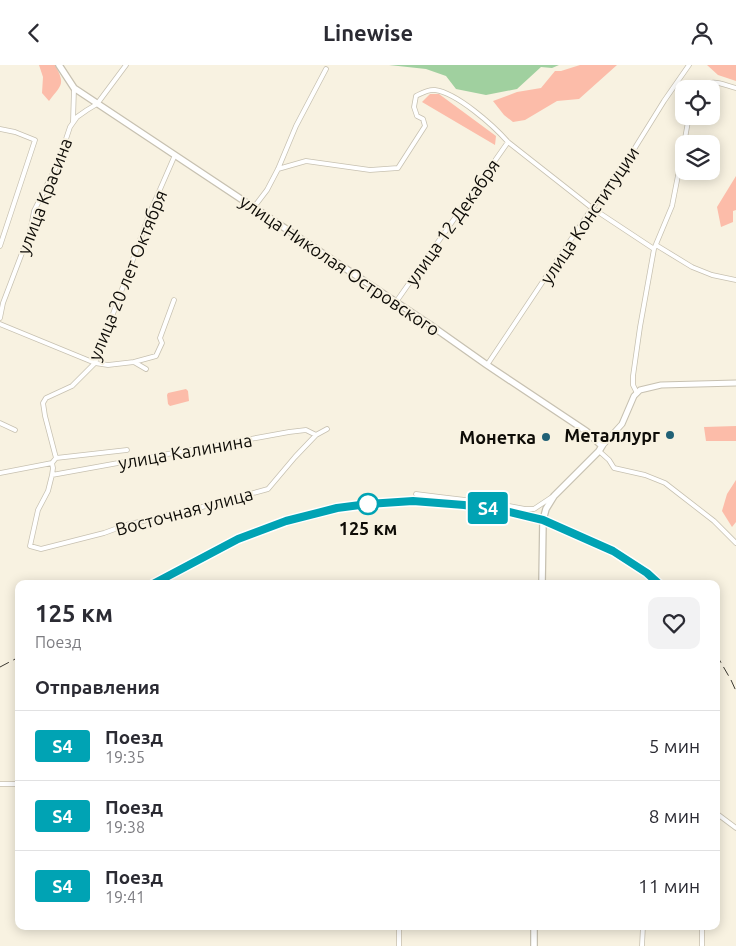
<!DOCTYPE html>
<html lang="ru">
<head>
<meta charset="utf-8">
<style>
  body { margin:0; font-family:Ubuntu,sans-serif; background:#f2f2f3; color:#2b2b33; height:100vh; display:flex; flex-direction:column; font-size:19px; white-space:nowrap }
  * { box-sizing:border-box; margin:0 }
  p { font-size:16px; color:#7c7c81 }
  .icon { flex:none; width:28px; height:28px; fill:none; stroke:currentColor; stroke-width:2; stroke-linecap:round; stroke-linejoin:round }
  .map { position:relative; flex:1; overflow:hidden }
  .details { position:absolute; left:15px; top:515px; width:705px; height:350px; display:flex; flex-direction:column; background:#fff; border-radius:10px; box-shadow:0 2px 12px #0003 }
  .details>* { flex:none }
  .badge { padding:0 10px; border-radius:4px; font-size:18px; line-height:32px }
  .controls { position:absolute; left:675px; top:15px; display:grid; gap:10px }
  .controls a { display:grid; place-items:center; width:45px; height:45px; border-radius:10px; background:#fff; box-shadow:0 2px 12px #0003; font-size:25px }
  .map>.badge { position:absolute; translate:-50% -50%; box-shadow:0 0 0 2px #fff }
  h2 { padding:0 20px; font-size:19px; line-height:45px }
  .round { display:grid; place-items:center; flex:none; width:52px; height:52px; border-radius:10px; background:#f2f2f3 }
  .headline { display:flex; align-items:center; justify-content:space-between; height:85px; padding:0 20px }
  h1 { font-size:24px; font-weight:700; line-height:38px }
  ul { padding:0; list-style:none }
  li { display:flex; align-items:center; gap:15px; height:70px; padding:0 20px; border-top:1px solid #e1e1e2 }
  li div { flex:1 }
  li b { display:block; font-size:19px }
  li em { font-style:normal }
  li .badge { min-width:55px; font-weight:700; text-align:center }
  header { display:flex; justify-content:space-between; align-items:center; height:65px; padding:0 20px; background:#fff; font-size:22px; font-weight:700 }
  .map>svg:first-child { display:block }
  .green { fill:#fcbca9 }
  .water { fill:#a0d09f }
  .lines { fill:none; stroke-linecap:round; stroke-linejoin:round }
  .street-casing { stroke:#c7c1b1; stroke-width:5.5 }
  .secondary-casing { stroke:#c7c1b1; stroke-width:7 }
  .primary-casing { stroke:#c7c1b1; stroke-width:8 }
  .street { stroke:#fff; stroke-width:4 }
  .secondary { stroke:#fff; stroke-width:5 }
  .primary { stroke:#fff; stroke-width:5.5 }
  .rail { stroke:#3c3932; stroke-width:1; stroke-dasharray:10 5; stroke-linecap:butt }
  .line-casing { stroke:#fff; stroke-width:11 }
  .line { stroke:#00a3b4; stroke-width:8 }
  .poi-dot { fill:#216176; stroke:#f8f2e1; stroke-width:2 }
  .stop-dot { fill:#fff; stroke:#00a3b4; stroke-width:2.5 }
  .labels { text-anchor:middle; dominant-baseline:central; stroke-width:4; stroke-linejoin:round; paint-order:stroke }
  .street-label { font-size:18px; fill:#0e0c07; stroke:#f8f2e1 }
  .poi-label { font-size:18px; font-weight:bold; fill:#0e0c07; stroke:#f8f2e1; text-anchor:end }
  .stop-label { font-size:18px; font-weight:bold; fill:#0e0c07; stroke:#f8f2e1 }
</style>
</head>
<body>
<header><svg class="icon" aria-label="back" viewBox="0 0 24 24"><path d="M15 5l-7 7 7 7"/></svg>Linewise<svg class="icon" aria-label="person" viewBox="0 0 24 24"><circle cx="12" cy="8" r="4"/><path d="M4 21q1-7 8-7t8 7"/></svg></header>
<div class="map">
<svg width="736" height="881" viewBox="0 0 736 881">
  <rect width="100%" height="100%" fill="#f8f2e1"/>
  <!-- green -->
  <path class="green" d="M39,0H55C66,20 61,20 49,36L42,28L43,12Z
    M580,0H617L579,34L557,36L525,55L513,57L504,50L493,36L517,27L541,23L555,6H561Z
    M707,0H736V16L718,10Z
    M430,29H439L496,71L495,80L422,37Z
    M736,111V145L733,146V157L721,162L717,142Z
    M186,324L188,326L189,336L170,341L168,339L167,330L168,328Z
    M736,361V376H706L704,362Z
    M736,415V457L732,462L722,446L727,429Z"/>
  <!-- water -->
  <path class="water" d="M389,0H559L552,3L541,2L517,24L486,30L456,24L446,11L426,4Z"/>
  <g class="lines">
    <!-- street casing -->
    <g class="street-casing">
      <path id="street" d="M700,24C711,12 723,20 736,23
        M73,57L74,23
        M0,64L15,67L35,75L0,181
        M684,79L689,51
        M175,90L151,145L95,298L72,321L46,333L43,338L45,351L56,393L52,398L53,403L52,410L48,426L38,445L30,481L41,484L104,468L126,460L202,442L268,424L295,392L316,370L327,364
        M278,104L306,96L370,105L398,103L425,61L423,54L417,51L414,42L416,31C422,28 428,24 435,25C457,28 493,60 508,77L592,143L654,184
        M254,142L267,125L278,104L296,61L326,4
        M656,180L692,202L712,210L736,215
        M396,237L508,77
        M0,253L3,238L30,167L34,146L58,98L70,62L77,52L87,45L97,39L126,0
        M0,259L95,298L108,300L134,297L146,304
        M134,297L156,291L162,278L160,273L174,235
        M487,300L592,143L628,94L664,36L689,0
        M637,328L633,320V311L640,262L654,184L672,141L684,80
        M0,358L15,365
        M599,386L609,395L614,403L645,410L665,418L714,456L736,478
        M56,393L127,385
        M0,408L52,398
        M52,410L289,367L306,365L316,370
        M416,429L440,432L499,439L525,444H534L552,432
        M0,719H19
        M716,748L736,763
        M399,881V861
        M642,881L643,861
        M702,881V861"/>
    </g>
    <!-- secondary casing -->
    <g class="secondary-casing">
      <path id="secondary" d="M602,381L622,359L634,331L640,325L661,320L736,318"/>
    </g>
    <!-- primary casing -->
    <g class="primary-casing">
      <path id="primary" d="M59,0L74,23L429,259L487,300L586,366L602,381L599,386L554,431L546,444L543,455L542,519
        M534,881V861"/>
    </g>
    <!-- street -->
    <use href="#street" class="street"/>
    <!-- secondary -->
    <use href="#secondary" class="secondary"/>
    <!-- primary -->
    <use href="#primary" class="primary"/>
    <!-- rail -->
    <path class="rail" d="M153,519L238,474L286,456L337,443L368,439L413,436L464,440L505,446L543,455L613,486L647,508L659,519
      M716,589L731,615L736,626
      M0,602L19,592"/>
  </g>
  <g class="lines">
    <!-- line casing -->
    <g class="line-casing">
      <path id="line" d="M153,519L238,474L286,456L337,443L368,439L413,436L464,440L505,446L543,455L613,486L647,508L659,519"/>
    </g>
    <!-- line -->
    <use href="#line" class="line"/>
  </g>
  <!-- markers -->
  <g class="poi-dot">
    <circle cx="670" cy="370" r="5"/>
    <circle cx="546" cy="372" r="5"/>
  </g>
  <circle class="stop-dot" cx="368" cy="439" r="10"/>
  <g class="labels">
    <!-- street labels -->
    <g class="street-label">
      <text transform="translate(44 131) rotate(-69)">улица Красина</text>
      <text transform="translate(589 150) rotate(-56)">улица Конституции</text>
      <text transform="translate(452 157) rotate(-55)">улица 12 Декабря</text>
      <text transform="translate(340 200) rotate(34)">улица Николая Островского</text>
      <text transform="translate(127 210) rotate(-68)">улица 20 лет Октября</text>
      <text transform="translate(185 386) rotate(-10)">улица Калинина</text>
      <text transform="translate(184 446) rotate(-15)">Восточная улица</text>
    </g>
    <!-- poi labels -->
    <g class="poi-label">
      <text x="660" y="370">Металлург</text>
      <text x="536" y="372">Монетка</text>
    </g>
    <!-- stop labels -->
    <g class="stop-label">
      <text x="368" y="463">125 км</text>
    </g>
  </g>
</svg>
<div class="controls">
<a><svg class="icon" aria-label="locate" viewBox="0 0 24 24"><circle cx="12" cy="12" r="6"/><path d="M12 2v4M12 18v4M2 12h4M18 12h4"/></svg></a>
<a><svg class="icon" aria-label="layers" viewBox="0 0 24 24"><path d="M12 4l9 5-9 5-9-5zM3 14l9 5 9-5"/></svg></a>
</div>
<b class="badge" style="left:488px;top:443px;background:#00a3b4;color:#fff">S4</b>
<section class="details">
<div class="headline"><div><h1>125 км</h1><p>Поезд</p></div><a class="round"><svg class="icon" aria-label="heart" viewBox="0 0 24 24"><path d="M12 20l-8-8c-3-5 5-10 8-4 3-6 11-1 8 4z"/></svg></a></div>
<h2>Отправления</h2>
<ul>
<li><span class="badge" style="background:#00a3b4;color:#fff">S4</span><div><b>Поезд</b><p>19:35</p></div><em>5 мин</em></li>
<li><span class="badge" style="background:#00a3b4;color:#fff">S4</span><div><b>Поезд</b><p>19:38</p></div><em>8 мин</em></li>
<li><span class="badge" style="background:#00a3b4;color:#fff">S4</span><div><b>Поезд</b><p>19:41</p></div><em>11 мин</em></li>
</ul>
</section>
</div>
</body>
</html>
